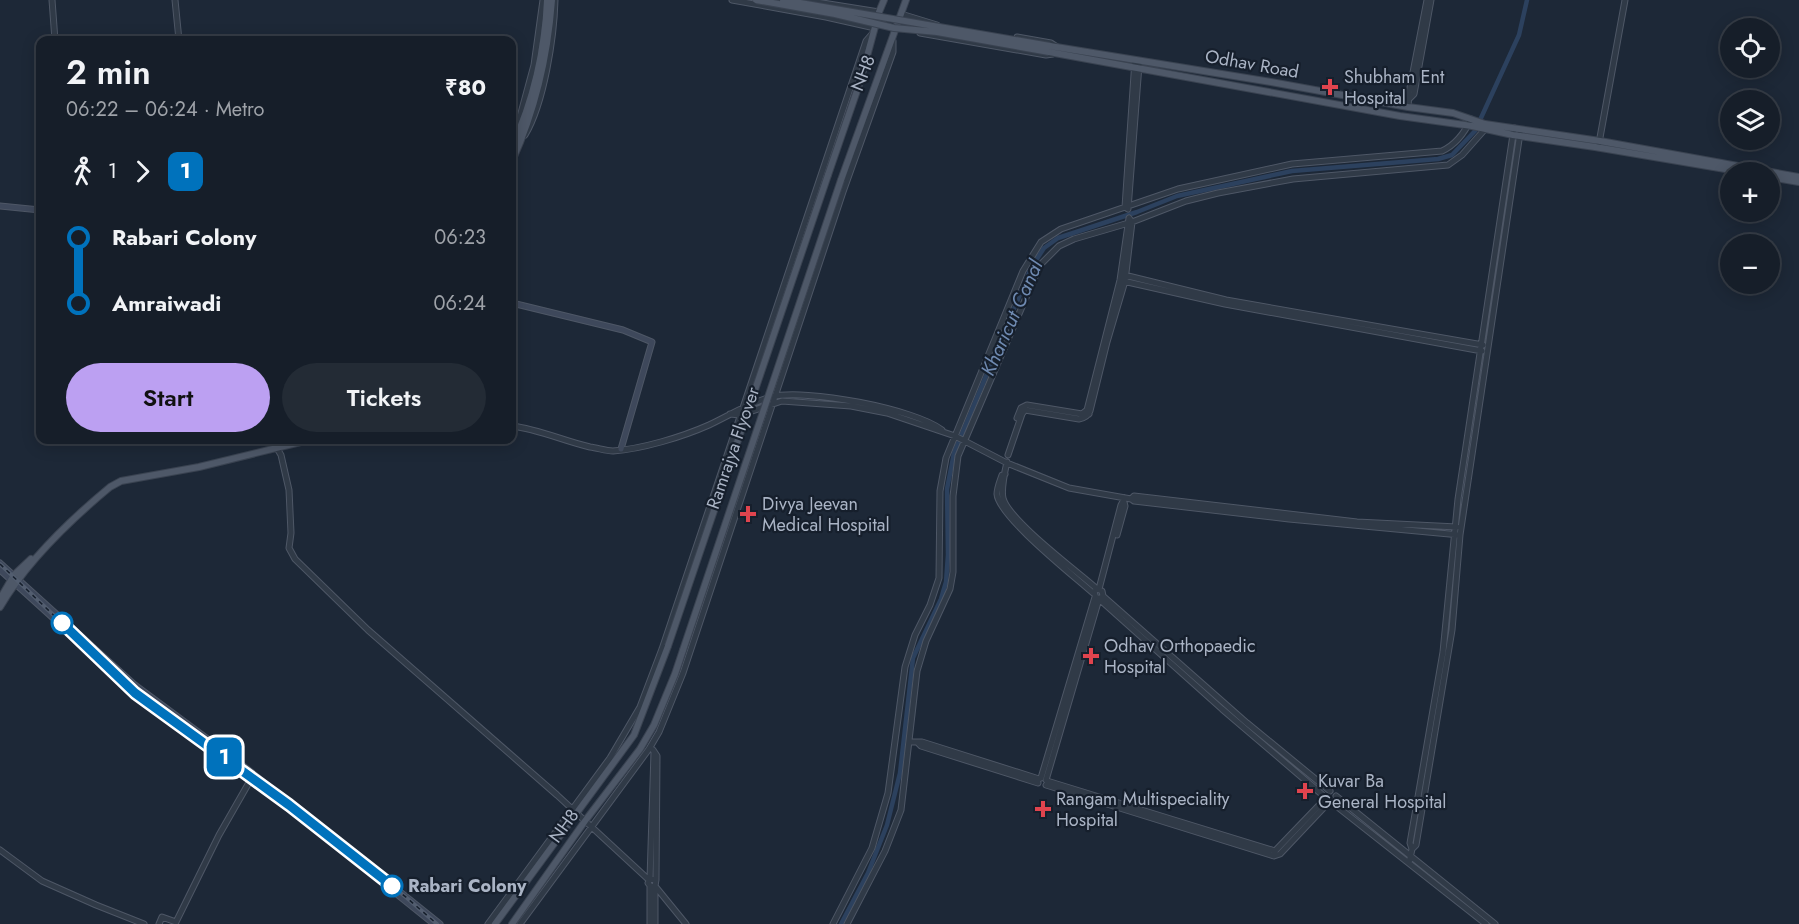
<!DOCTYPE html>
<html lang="en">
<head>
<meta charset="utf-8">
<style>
  body { margin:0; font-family:Jost,sans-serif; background:#232b35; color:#f1f3f6; height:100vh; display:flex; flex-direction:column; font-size:22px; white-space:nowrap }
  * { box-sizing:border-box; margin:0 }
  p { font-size:20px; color:#9ea2a8 }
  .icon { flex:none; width:33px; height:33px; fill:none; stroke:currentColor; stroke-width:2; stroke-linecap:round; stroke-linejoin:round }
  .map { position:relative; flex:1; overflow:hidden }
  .side { position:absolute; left:36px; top:36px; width:480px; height:408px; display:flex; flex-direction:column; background:#161e29; border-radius:12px; box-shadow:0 3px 15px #0003,0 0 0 2px #353c46 }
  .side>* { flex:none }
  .badge { padding:0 12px; border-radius:9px; font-size:21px; line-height:39px }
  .fabs { position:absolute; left:1720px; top:18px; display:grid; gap:12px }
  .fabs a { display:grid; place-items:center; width:60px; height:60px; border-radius:50%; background:#161e29; box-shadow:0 3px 15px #0003,0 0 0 2px #353c46; font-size:30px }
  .map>.badge { position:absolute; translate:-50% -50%; box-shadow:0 0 0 3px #fff }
  .legs { display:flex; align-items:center; gap:9px; height:66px; padding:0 30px; font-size:20px }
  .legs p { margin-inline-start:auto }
  .summary { display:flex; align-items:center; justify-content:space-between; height:102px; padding:0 30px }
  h1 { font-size:33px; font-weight:600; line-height:45px }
  .cta { display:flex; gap:12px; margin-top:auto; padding:12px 30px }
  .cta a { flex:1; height:69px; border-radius:36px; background:#bca0f2; color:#111; font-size:24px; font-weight:600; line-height:69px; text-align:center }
  .cta a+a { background:#232b35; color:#f1f3f6 }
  ul { padding:0 30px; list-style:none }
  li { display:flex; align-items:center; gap:21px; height:66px; font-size:22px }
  li i { display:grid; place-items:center; width:9px; height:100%; margin:0 8px; background:currentColor }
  li i::after { content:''; width:15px; height:15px; margin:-8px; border:4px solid; border-radius:50%; background:#161e29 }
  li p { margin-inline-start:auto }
  li:first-child i { background:linear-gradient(#0000 50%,currentColor 0) }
  li:last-child i { background:linear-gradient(currentColor 50%,#0000 0) }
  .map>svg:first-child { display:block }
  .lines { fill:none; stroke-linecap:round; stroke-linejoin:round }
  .canal { stroke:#2c415e; stroke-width:4.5 }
  .tertiary-casing { stroke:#4e5766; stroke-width:7 }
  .secondary-casing { stroke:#4e5766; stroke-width:7 }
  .primary-casing { stroke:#3a4351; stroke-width:8 }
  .tertiary { stroke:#303a47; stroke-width:5 }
  .secondary { stroke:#3e485b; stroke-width:5 }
  .primary { stroke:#4e5868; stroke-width:6 }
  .rail-casing { stroke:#525d6f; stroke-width:4 }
  .rail { stroke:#161f2c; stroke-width:1.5; stroke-dasharray:4.5; stroke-linecap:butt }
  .primary-bridge-casing { stroke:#3a4351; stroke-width:8; stroke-linecap:butt }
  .primary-bridge { stroke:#4e5868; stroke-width:6 }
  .line-1-casing { stroke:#fff; stroke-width:14 }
  .line-1 { stroke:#0072bc; stroke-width:9 }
  .health-dot { fill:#e0444e; stroke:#161f2c; stroke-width:2 }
  .stop-1-dot { fill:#fff; stroke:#0072bc; stroke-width:3 }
  .labels { text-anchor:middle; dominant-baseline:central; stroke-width:4.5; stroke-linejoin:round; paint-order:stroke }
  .street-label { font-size:18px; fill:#aab4c5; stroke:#161f2c }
  .poi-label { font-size:18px; fill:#aab4c5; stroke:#161f2c; text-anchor:start }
  .stop-label { font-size:18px; font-weight:bold; fill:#aab4c5; stroke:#161f2c; text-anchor:start }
  .water-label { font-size:20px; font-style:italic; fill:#6f8ab1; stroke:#161f2c }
</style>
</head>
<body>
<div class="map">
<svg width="1799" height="924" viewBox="0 0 1799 924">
  <rect width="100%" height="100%" fill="#1d2837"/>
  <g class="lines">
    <!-- canal -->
    <path class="canal" d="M841,924L868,873L887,825L900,773L913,658L941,599L946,582L948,555L947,489L954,453L1031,268L1044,248L1058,238L1137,212L1177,196L1292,171L1438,159L1452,155L1475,131L1519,35L1527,0"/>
    <!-- tertiary casing -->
    <g class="tertiary-casing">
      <path id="tertiary" d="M52,0L55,40
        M175,0L179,40
        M732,0L826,17L875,28
        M804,0L879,12
        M901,14L937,25
        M920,33L1046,55L1053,54
        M1017,37L1051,43L1057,47
        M1135,60L1125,207L1128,209L1139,65
        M1410,98L1414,94L1431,0
        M1408,107L1409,93L1427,0
        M525,135C544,103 554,38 555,0
        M514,139L534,65L543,0
        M1599,143L1625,0
        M1124,275L1226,300L1483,345
        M1123,281L1225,304L1482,351
        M730,414L740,415L782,401L851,406L887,413L955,436L1007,463L1069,488L1131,499L1134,501L1289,519L1460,535
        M1017,418L1021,408L1027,405L1082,414L1087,410
        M512,426C538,429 564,441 590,447C598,448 606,451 613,451C642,449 682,437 709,425C730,415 749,403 771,397C805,388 915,409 942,430
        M272,440L281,455L289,490L291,533L289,548L295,559L368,630L557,795L649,880
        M1008,455L1022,414L1025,410L1079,419C1085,418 1088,416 1090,411L1107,342L1125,281L1132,222L1129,218L1120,280L1087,410L1089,414
        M1007,462C1005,470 1001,490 1003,498C1009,521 1077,571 1097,589
        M1005,474L1002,475C1000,481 997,488 997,494C998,516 1074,576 1093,593
        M1131,499L1134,496L1357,522L1457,527
        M1117,535L1125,506L1124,502
        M1099,589L1121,505L1125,498
        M1103,596L1101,598H1096L1094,592L1097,589L1102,591L1103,596L1247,723L1330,791
        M909,742H922L1039,779
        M918,743L921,746L1038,783
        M653,750L657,756L656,880
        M1041,778L1095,597
        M1046,780L1099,599L1222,709L1325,797
        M1047,781L1275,851L1326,798
        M1046,785L1274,856L1280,854L1330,801L1486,924
        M1336,796L1495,924
        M1412,849L1410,843L1443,652L1458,499L1514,128
        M0,850L42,881L96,905L144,924
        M1409,863L1412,849L1416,845L1452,630L1460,535L1520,133
        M650,879L656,880L655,886L651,887L648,883L650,879L654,752
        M655,886L686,924
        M159,924L162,917L176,922L219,835L251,779
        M488,924L610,758L640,707L662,649L866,41L873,33
        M520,924L649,749L659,732L683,673L843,192L893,52V41
        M650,924V887
        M655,924V886
        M833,924L872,848L888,793L905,667L915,635L930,605L939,578L940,491L946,458L1023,271L1041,242L1061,229L1178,189L1292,164L1442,151C1455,145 1465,132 1471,119
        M847,924L885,851L901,810L917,671L926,641L950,589L953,572V496L958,456L1040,265L1059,246L1074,239L1132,222L1186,201L1218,193L1293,179L1448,165L1462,155L1486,128"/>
    </g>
    <!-- secondary casing -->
    <g class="secondary-casing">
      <path id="secondary" d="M0,206L40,210
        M512,303L623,330L652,342L621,449
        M0,563L135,685L236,760L440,924
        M0,570L128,686L330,840
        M388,887L434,924"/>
    </g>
    <!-- primary casing -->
    <g class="primary-casing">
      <path id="primary" d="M1050,46L1271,82L1408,107L1453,113L1485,124L1600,141L1799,177
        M1049,52L1400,116L1472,126L1513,135L1595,147L1743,172
        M512,146C533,102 545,49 547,0
        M512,161C535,111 548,55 552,0
        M828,175L860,82L879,12L884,0
        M1770,177L1799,182
        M841,180L906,0
        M0,599L14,575L31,559
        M0,607C27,561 69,521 110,487L121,481L199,467L309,440
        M495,924L634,735L668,646
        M512,924L585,821L640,749L654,725L675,674L683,650"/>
    </g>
    <!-- tertiary -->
    <use href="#tertiary" class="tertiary"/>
    <!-- secondary -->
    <use href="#secondary" class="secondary"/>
    <!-- primary -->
    <use href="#primary" class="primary"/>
    <!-- rail casing -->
    <g class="rail-casing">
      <path id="rail" d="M0,564L135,693L289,805L407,898L437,924"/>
    </g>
    <!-- rail -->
    <use href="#rail" class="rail"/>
    <!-- primary-bridge casing -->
    <g class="primary-bridge-casing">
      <path id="primary-bridge" d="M756,0L835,14L894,28L937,32L1049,52
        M783,0L1050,46
        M668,646L828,175
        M683,650L841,180"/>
    </g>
    <!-- primary-bridge -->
    <use href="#primary-bridge" class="primary-bridge"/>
  </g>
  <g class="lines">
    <!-- line-1 casing -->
    <g class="line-1-casing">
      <path id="line-1" d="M62,623L135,693L289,805L392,886"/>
    </g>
    <!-- line-1 -->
    <use href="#line-1" class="line-1"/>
  </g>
  <!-- markers -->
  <g class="health-dot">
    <path d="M1327 78h6v6h6v6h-6v6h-6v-6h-6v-6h6z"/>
    <path d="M745 505h6v6h6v6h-6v6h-6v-6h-6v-6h6z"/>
    <path d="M1088 647h6v6h6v6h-6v6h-6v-6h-6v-6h6z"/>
    <path d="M1302 782h6v6h6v6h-6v6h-6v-6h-6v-6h6z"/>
    <path d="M1040 800h6v6h6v6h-6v6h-6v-6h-6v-6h6z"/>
  </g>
  <g class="stop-1-dot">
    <circle cx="62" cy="623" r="10"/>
    <circle cx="392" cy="886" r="10"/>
  </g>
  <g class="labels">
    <!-- street labels -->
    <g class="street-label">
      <text transform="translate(1252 64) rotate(10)">Odhav Road</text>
      <text transform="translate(863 73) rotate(-69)">NH8</text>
      <text transform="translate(733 448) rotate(-71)">Ramrajya Flyover</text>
      <text transform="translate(564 826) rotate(-54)">NH8</text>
    </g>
    <!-- poi labels -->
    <g class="poi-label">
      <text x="1344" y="77">Shubham Ent<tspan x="1344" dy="21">Hospital</tspan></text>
      <text x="762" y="504">Divya Jeevan<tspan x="762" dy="21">Medical Hospital</tspan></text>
      <text x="1104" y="646">Odhav Orthopaedic<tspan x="1104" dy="21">Hospital</tspan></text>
      <text x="1318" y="781">Kuvar Ba<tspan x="1318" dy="21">General Hospital</tspan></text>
      <text x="1056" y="799">Rangam Multispeciality<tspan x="1056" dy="21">Hospital</tspan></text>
    </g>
    <!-- stop labels -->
    <g class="stop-label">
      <text x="408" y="886">Rabari Colony</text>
    </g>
    <!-- water labels -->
    <g class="water-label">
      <text transform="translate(1012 318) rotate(-66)">Kharicut Canal</text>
    </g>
  </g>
</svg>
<div class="fabs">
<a><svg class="icon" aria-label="locate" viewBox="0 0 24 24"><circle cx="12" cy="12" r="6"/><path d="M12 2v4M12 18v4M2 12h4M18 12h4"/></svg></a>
<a><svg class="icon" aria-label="layers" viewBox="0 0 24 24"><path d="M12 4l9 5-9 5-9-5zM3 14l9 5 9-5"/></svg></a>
<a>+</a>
<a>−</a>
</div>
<b class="badge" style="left:224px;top:757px;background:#0072bc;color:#fff">1</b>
<section class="side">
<div class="summary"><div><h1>2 min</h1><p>06:22 – 06:24 · Metro</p></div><b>₹80</b></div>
<div class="legs"><svg class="icon" aria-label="walk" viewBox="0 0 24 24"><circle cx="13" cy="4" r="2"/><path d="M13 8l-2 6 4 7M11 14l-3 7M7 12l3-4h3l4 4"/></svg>1<svg class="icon" aria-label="forward" viewBox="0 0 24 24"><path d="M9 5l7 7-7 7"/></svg><b class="badge" style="background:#0072bc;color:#fff">1</b></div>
<ul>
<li><i style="color:#0072bc"></i><b>Rabari Colony</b><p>06:23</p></li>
<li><i style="color:#0072bc"></i><b>Amraiwadi</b><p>06:24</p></li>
</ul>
<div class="cta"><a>Start</a><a>Tickets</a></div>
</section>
</div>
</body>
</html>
